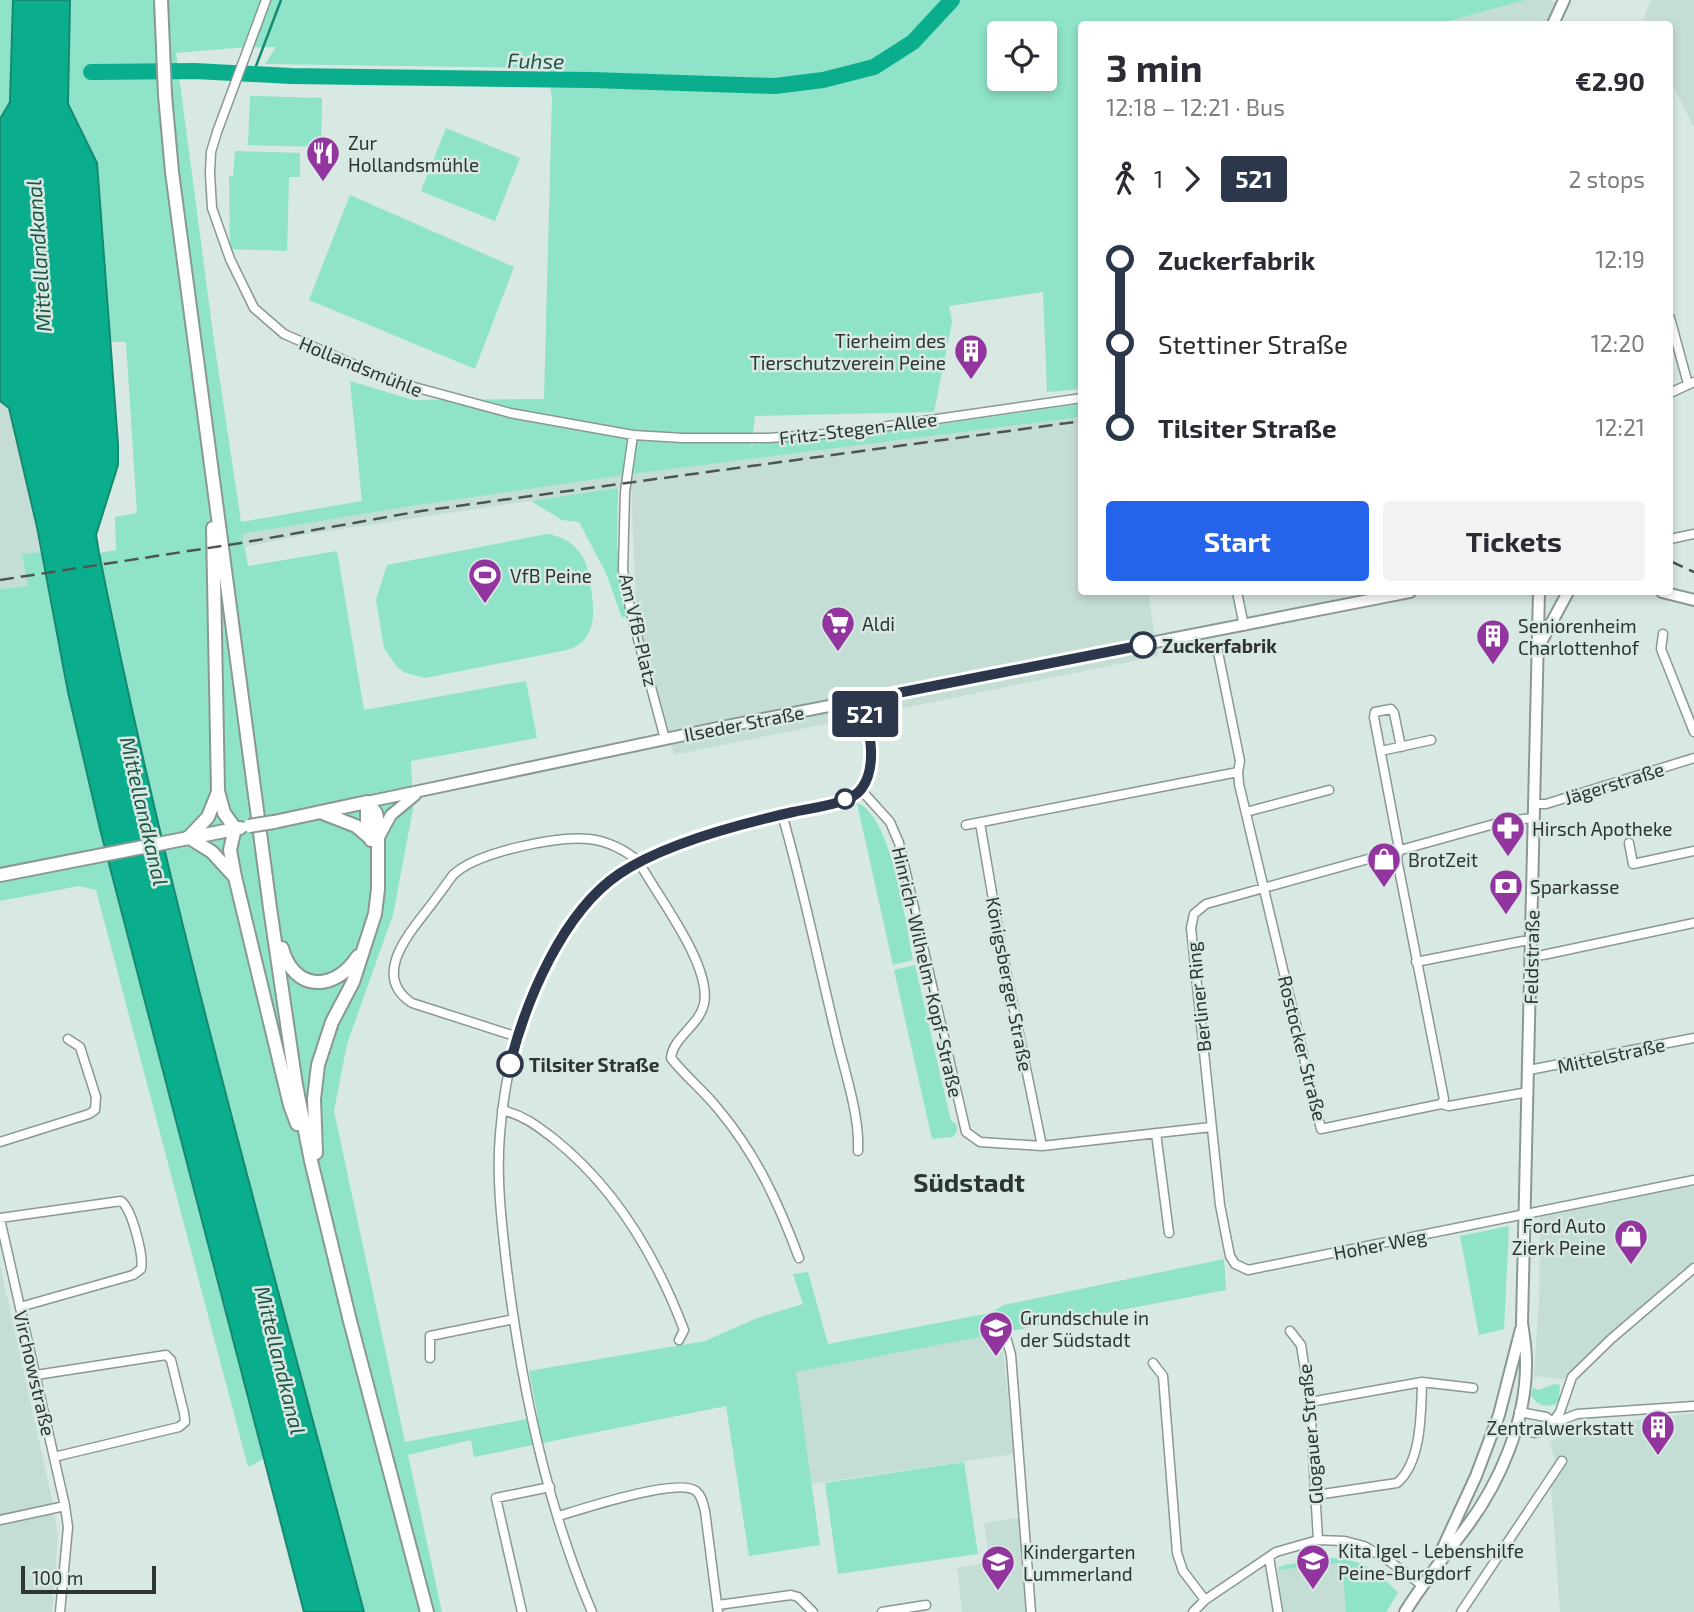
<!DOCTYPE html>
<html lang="en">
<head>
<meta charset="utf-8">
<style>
  body { margin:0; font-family:"Exo 2",sans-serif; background:#f2f2f3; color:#2b2b33; height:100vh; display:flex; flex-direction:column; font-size:26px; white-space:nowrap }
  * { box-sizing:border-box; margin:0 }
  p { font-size:23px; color:#7c7c81 }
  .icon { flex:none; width:38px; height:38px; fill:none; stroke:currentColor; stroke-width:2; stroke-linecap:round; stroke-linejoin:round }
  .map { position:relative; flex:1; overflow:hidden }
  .sheet { position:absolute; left:1078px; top:21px; width:595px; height:574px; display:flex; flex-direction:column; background:#fff; border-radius:7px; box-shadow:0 4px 10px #0003 }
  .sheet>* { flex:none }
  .badge { padding:0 14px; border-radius:5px; font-size:24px; line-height:46px }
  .fabs { position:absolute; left:987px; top:21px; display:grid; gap:14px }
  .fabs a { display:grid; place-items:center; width:70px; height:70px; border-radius:7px; background:#fff; box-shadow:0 4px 10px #0003; font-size:35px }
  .scale { position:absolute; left:21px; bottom:18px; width:135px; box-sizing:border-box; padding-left:7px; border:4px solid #2e3432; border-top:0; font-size:19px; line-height:24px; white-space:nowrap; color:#2e3432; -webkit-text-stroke:5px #d8e8e2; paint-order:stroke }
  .map>.badge { position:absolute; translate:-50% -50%; box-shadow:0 0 0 4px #fff }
  .legs { display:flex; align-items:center; gap:10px; height:77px; padding:0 28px; font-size:23px }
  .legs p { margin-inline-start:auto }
  .summary { display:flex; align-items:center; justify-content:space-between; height:119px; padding:0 28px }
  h1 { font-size:38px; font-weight:700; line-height:52px }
  .primary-button { display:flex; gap:14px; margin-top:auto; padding:14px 28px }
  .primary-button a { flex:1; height:80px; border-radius:7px; background:#2563eb; color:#fff; font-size:28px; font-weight:700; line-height:80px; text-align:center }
  .primary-button a+a { background:#f2f2f3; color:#2b2b33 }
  ul { padding:0 28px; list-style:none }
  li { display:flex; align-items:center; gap:24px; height:84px; font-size:26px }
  li i { display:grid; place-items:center; width:10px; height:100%; margin:0 9px; background:currentColor }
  li i::after { content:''; width:18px; height:18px; margin:-9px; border:5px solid; border-radius:50%; background:#fff }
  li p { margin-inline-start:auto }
  li:first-child i { background:linear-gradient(#0000 50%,currentColor 0) }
  li:last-child i { background:linear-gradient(currentColor 50%,#0000 0) }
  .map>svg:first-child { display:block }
  .built { fill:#c5ded5 }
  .green { fill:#8ee3c8; fill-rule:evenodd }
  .water { fill:#0bae8c; stroke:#168971; stroke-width:2 }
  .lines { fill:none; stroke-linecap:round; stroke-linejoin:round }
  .stream { stroke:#168971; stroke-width:2.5 }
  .river { stroke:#0bae8c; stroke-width:16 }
  .minor-casing { stroke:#899892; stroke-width:11 }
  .tertiary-casing { stroke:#899892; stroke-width:14 }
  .primary-casing { stroke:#899892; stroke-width:16 }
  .minor { stroke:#fff; stroke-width:8 }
  .tertiary { stroke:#fff; stroke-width:10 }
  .primary { stroke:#fff; stroke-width:12 }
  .rail { stroke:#4d5552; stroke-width:2.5; stroke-dasharray:14 7; stroke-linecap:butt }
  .primary-bridge-casing { stroke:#899892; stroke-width:16; stroke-linecap:butt }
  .primary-bridge { stroke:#fff; stroke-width:12 }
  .line-1-casing { stroke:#fff; stroke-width:16 }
  .line-1 { stroke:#2d374b; stroke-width:10 }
  .stop-1-dot { fill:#fff; stroke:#2d374b; stroke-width:3.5 }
  .labels { text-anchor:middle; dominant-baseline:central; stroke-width:5; stroke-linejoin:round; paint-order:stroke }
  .poi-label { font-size:19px; fill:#2e3432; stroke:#d8e8e2; text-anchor:start }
  .street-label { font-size:19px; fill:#2e3432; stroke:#d8e8e2 }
  .stop-label { font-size:19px; font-weight:bold; fill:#2e3432; stroke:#d8e8e2; text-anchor:start }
  .water-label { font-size:21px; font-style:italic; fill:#1e5546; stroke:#d8e8e2 }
  .district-label { font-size:26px; font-weight:bold; fill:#2e3432; stroke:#d8e8e2 }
</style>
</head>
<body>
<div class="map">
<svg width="1694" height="1612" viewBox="0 0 1694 1612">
  <rect width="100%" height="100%" fill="#d8e8e2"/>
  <!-- built -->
  <path class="built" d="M1526,0H1551L1565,11L1560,24H1437Z
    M1651,0H1694V128L1670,79V24L1642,23Z
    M0,401L9,408L42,552L22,555L28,586L0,589Z
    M1081,417L1082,592H1148L1158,656L674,755L636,607L631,486L308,534L244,547L242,534L425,504L632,474Z
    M1694,1186V1264L1609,1335L1564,1379L1534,1376L1539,1300L1540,1216Z
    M0,1265L50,1490L58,1536L52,1612H0Z
    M1001,1333L1014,1454L811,1484L795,1372Z
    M1694,1413V1612H1560L1551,1485L1555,1460L1550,1442L1570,1428Z
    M1020,1517L1027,1612H962L957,1568L989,1562L984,1523Z
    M1342,1563L1346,1612H1283L1278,1570Z"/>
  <!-- green -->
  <path class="green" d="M0,0H13L10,102L0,119Z
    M70,0H1526L1437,24H1082L1081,389L1047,392L1043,292L949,306L952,322L934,412L755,416L751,448L753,444L850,437L1081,404V417L632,474L425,504L242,534L248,566L337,551L364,710L526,681L537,738L411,761L413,809L393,915L347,1044L334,1111L405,1442L538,1417L529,1371L705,1341L757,1318L803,1304L793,1274L808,1272L828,1344L990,1313L1004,1305L1224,1259L1226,1290L796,1372L820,1545L749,1556L726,1406L474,1457L471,1440L408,1455L442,1612H364C271,1260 170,910 99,553L116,550L115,517L137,513L126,342H110L97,163L68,104ZM999,33H1045V79H999ZM276,47L265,64L547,68L552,98L544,399L413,400L350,381L362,501L241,522L214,341L176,53L234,48Z
    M250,96L322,98L321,147L248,145Z
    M446,128L520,158L495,221L421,191Z
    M235,151L300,153V177H289L287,251L230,249L229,176H233Z
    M350,195L514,267L475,369L309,300Z
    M618,488L617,545L628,615L622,618L606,573L579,522L562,520L531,501Z
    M547,534C561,536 571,541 580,553C587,562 588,573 590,584C595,609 598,641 567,650L425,678L406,673L397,667L384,648L376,600L387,565Z
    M42,552L67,690L100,829L264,1459L248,1467L96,890L79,886L0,901V589L28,586L22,554Z
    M857,803C892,815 906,925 913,960L893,965Z
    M915,965L951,1121L956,1124L957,1131L953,1137L932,1139L894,970Z
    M1509,1226L1504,1329L1479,1335L1460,1236Z
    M1554,1384L1560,1385L1559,1399L1556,1404C1545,1408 1537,1405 1531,1395L1533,1388L1539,1390Z
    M964,1462L978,1554L838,1574L825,1483Z
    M1323,1558C1357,1557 1375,1567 1398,1593L1386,1612H1346L1342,1563L1278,1570L1279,1567L1285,1565Z"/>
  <!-- water -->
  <path class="water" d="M13,0H70L68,104L97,163L118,444V465L96,535L99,553C170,910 271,1260 364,1612H304L100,829L68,692L37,527L9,408L0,401V119L10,102Z"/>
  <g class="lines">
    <!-- stream -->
    <path class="stream" d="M253,74L281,0"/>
    <!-- river -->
    <path class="river" d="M91,72L195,71L291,76L592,80L775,86L823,80L874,67L913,42L952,0"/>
    <!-- minor casing -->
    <g class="minor-casing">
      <path id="minor" d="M266,0L217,132L211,152L210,173L212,208L230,259L254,308L284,334L392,381L510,413L633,435L683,438H768L840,433L1082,398
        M1670,318L1688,384
        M1670,393L1694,382
        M633,435L625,492L623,570L631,613L665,739
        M1670,539L1694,534
        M1237,592L1244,626
        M1663,634L1661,649L1694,732
        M1218,652L1240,761L1238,772L1239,784L1321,1129L1441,1104L1444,1099L1397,859L1399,849L1374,717L1375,712L1391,709L1394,713L1401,747
        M1381,751L1431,740
        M861,790L890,822L899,843L966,1132L980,1142L1042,1146L1211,1127
        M1534,804H1546L1694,758
        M1246,812L1329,790
        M782,814C803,887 818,961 836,1035C844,1070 860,1115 858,1151
        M1534,818L1505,821L1206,904L1194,914L1191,928L1220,1205L1230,1256L1235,1264L1248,1270L1694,1180
        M980,823L1001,946L1042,1146
        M966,825L1238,772
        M1629,843L1633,864L1694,851
        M1531,956L1543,955L1694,923
        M1416,962L1523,941H1531
        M518,1037L412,1003C372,977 407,936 427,910C436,899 444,887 453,875C477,852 556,836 589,839C607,841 626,850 639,862C657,896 712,965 704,1004C699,1026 673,1037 671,1058C685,1076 704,1091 719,1110C756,1154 779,1204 799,1258
        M1529,1070L1694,1038
        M1441,1104L1449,1106L1528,1092
        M502,1110C523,1115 536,1125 553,1138C616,1188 656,1256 684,1330L679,1340
        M1156,1133L1169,1233
        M0,1142L89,1114L95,1110L96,1097L80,1047L68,1039
        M0,1218L121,1201C132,1209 144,1256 141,1269L133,1275L20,1307
        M0,1219L65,1506L68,1527L60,1612
        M1002,1323L1011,1355L1031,1612
        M1290,1331L1301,1345L1310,1402L1318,1540
        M430,1358V1336L514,1319
        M1153,1363L1163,1376L1177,1553L1183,1571L1205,1600
        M36,1375L166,1355L171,1360L184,1413L185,1422L179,1427L54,1457
        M1310,1402L1422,1382L1473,1388
        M1519,1412L1546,1417L1554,1423
        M1554,1423L1577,1414L1694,1406
        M1515,1428L1535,1433L1547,1430L1560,1412L1572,1377L1611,1339L1694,1268
        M1316,1495L1397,1483C1422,1462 1421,1412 1422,1382
        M559,1516C582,1509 678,1477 696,1491C702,1496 703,1504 705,1511L718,1612
        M0,1520L65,1506
        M1269,1557L1278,1612
        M718,1605L791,1595L798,1597L813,1612
        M522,1612L496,1498L550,1487
        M592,1612C547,1507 521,1383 507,1270C502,1225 496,1179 500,1134C505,1069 522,1006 555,950C571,923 591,894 617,876C656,847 729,826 776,816C799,810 839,807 858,793C880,776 867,724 862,700
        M882,1612L926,1605
        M1193,1612L1205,1600L1276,1552L1318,1540L1345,1541L1364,1546L1385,1558L1422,1585
        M1461,1612L1562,1461"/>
    </g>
    <!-- tertiary casing -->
    <g class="tertiary-casing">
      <path id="tertiary" d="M1553,24L1564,0
        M1662,592L1694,600
        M1539,646L1568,592
        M367,802L727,726L1410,592
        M379,837L391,815L415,795
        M1440,1554L1476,1476L1499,1415L1521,1329
        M1405,1612C1423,1583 1444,1557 1465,1529C1500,1483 1527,1420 1526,1361C1526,1348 1524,1336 1522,1323L1539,592"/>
    </g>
    <!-- primary casing -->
    <g class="primary-casing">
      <path id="primary" d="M161,0L165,95L172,172L270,908L296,1085L311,1161L350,1321L427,1612
        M213,528L218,791L224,813L235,828
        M367,802V826L371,840
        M320,812L356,826L370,838
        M274,822L367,802
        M235,828L230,850L235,877L290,1105L297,1124
        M188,837L212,852L233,875
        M189,837L208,817L218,792
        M0,875L240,828
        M282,948C294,992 335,992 358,956
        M316,1153L314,1099L318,1065L332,1022L353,982L375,914L378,889V823L376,813L367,802"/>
    </g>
    <!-- minor -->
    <use href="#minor" class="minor"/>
    <!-- tertiary -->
    <use href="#tertiary" class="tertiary"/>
    <!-- primary -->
    <use href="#primary" class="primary"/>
    <!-- rail -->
    <path class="rail" d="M1670,561L1694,572
      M0,580L241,543L421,511L1082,421"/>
    <!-- primary-bridge casing -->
    <g class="primary-bridge-casing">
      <path id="primary-bridge" d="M249,826L274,822"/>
    </g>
    <!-- primary-bridge -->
    <use href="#primary-bridge" class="primary-bridge"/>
  </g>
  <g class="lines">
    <!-- line-1 casing -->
    <g class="line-1-casing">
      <path id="line-1" d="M510,1064C526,1000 563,912 619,874C665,843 739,824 793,812C811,808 852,804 862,788C879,764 868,726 862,700L1143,645"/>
    </g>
    <!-- line-1 -->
    <use href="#line-1" class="line-1"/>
  </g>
  <!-- icons -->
  <defs>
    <g id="restaurant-pin" transform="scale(1.75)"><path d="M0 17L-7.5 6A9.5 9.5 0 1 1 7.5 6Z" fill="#92359f" stroke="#d8e8e2"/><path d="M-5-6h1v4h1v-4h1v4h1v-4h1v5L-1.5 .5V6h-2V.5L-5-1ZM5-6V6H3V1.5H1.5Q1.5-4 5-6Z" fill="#fff"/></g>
    <g id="building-pin" transform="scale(1.75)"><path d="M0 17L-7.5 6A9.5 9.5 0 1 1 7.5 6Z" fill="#92359f" stroke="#d8e8e2"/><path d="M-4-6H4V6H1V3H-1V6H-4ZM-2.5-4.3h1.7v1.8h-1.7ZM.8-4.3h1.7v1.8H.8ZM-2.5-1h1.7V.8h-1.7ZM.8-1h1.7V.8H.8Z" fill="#fff"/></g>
    <g id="stadium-pin" transform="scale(1.75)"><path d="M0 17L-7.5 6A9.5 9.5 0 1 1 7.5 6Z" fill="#92359f" stroke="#d8e8e2"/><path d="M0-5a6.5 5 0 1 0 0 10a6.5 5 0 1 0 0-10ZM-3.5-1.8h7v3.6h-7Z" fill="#fff"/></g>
    <g id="supermarket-pin" transform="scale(1.75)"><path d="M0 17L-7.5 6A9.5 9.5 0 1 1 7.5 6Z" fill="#92359f" stroke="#d8e8e2"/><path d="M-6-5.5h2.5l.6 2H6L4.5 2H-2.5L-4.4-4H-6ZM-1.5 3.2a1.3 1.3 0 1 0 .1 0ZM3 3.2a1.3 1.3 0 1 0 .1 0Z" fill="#fff"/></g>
    <g id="pharmacy-pin" transform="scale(1.75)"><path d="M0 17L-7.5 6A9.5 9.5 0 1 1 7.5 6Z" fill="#92359f" stroke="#d8e8e2"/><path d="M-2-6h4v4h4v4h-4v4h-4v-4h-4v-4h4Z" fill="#fff"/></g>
    <g id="shop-pin" transform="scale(1.75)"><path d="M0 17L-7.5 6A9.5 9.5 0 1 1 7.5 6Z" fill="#92359f" stroke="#d8e8e2"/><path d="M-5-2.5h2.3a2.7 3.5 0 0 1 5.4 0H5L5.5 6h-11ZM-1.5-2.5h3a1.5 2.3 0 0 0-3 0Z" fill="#fff"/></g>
    <g id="bank-pin" transform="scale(1.75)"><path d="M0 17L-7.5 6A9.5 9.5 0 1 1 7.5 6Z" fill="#92359f" stroke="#d8e8e2"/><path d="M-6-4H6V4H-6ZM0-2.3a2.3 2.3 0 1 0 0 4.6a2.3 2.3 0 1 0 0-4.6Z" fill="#fff"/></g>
    <g id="school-pin" transform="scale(1.75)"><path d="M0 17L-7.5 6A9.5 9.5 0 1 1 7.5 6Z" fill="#92359f" stroke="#d8e8e2"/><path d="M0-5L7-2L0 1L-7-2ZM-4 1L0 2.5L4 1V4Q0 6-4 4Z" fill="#fff"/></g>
  </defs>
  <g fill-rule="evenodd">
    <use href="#restaurant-pin" x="323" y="153"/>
    <use href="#building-pin" x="971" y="351"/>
    <use href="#stadium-pin" x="485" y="575"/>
    <use href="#supermarket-pin" x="838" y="623"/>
    <use href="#building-pin" x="1493" y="636"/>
    <use href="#pharmacy-pin" x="1508" y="828"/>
    <use href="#shop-pin" x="1384" y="859"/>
    <use href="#bank-pin" x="1506" y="886"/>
    <use href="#shop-pin" x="1631" y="1236"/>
    <use href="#school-pin" x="996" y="1328"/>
    <use href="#building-pin" x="1658" y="1427"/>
    <use href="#school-pin" x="1313" y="1561"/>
    <use href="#school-pin" x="998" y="1562"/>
  </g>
  <!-- markers -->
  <g class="stop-1-dot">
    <circle cx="1143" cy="645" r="12"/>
    <circle cx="845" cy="799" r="9"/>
    <circle cx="510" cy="1064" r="12"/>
  </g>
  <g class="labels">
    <!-- poi labels -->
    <g class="poi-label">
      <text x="348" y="142">Zur<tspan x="348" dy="22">Hollandsmühle</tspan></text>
      <text x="946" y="340" text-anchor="end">Tierheim des<tspan x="946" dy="22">Tierschutzverein Peine</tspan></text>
      <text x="510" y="575">VfB Peine</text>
      <text x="862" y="623">Aldi</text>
      <text x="1518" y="625">Seniorenheim<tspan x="1518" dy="22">Charlottenhof</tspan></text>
      <text x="1532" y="828">Hirsch Apotheke</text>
      <text x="1408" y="859">BrotZeit</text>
      <text x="1530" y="886">Sparkasse</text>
      <text x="1606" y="1225" text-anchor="end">Ford Auto<tspan x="1606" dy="22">Zierk Peine</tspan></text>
      <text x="1020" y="1317">Grundschule in<tspan x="1020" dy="22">der Südstadt</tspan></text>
      <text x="1634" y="1427" text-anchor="end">Zentralwerkstatt</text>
      <text x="1338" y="1550">Kita Igel - Lebenshilfe<tspan x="1338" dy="22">Peine-Burgdorf</tspan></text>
      <text x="1023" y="1551">Kindergarten<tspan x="1023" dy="22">Lummerland</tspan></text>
    </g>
    <!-- street labels -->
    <g class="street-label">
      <text transform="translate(361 366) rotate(22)">Hollandsmühle</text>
      <text transform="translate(858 428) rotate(-7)">Fritz-Stegen-Allee</text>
      <text transform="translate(639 630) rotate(77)">Am VfB-Platz</text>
      <text transform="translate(744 723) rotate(-11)">Ilseder Straße</text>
      <text transform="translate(1614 783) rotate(-17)">Jägerstraße</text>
      <text transform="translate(1531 957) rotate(-89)">Feldstraße</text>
      <text transform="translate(928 972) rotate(77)">Hinrich-Wilhelm-Kopf-Straße</text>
      <text transform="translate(1010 984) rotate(79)">Königsberger Straße</text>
      <text transform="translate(1198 997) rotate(-96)">Berliner Ring</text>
      <text transform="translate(1303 1048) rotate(76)">Rostocker Straße</text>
      <text transform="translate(1611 1055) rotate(-12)">Mittelstraße</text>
      <text transform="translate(1380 1244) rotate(-11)">Hoher Weg</text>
      <text transform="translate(35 1373) rotate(77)">Virchowstraße</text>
      <text transform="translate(1310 1434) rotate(-95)">Glogauer Straße</text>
    </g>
    <!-- stop labels -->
    <g class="stop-label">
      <text x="1162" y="645">Zuckerfabrik</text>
      <text x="529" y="1064">Tilsiter Straße</text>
    </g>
    <!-- water labels -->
    <g class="water-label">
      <text transform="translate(536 60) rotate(1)">Fuhse</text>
      <text transform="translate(38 256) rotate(-94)">Mittellandkanal</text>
      <text transform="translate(145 811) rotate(77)">Mittellandkanal</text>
      <text transform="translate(281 1360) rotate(76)">Mittellandkanal</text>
    </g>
    <!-- district labels -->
    <g class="district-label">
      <text x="969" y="1181">Südstadt</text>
    </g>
  </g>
</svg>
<div class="fabs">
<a><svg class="icon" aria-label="locate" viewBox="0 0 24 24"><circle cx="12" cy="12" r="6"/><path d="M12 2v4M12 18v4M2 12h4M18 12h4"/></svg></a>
</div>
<div class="scale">100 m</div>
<b class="badge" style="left:865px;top:714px;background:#2d374b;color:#fff">521</b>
<section class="sheet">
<div class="summary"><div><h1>3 min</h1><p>12:18 – 12:21 · Bus</p></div><b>€2.90</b></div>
<div class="legs"><svg class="icon" aria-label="walk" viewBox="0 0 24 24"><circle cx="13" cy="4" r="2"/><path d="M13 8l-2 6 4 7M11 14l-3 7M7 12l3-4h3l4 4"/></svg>1<svg class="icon" aria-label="forward" viewBox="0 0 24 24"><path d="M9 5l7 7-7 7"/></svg><b class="badge" style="background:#2d374b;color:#fff">521</b><p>2 stops</p></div>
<ul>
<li><i style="color:#2d374b"></i><b>Zuckerfabrik</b><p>12:19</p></li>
<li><i style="color:#2d374b"></i><span>Stettiner Straße</span><p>12:20</p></li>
<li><i style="color:#2d374b"></i><b>Tilsiter Straße</b><p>12:21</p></li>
</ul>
<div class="primary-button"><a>Start</a><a>Tickets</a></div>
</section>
</div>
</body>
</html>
